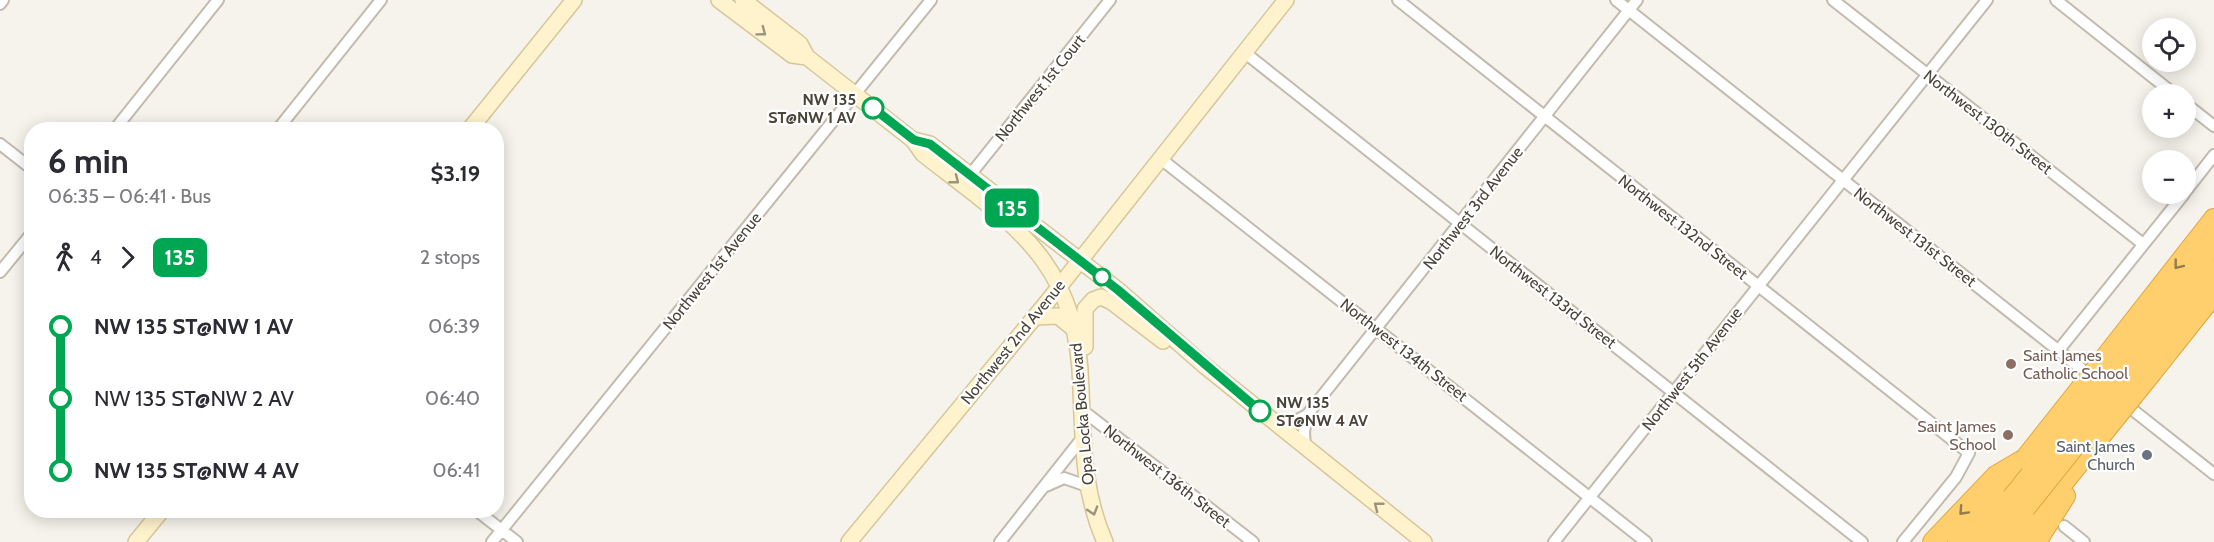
<!DOCTYPE html>
<html lang="en">
<head>
<meta charset="utf-8">
<style>
  body { margin:0; font-family:Cabin,sans-serif; background:#f7f7f7; color:#2b2b33; height:100vh; display:flex; flex-direction:column; font-size:22px; white-space:nowrap }
  * { box-sizing:border-box; margin:0 }
  p { font-size:20px; color:#7c7c81 }
  .icon { flex:none; width:33px; height:33px; fill:none; stroke:currentColor; stroke-width:2; stroke-linecap:round; stroke-linejoin:round }
  .map { position:relative; flex:1; overflow:hidden }
  .sheet { position:absolute; left:24px; top:122px; width:480px; height:396px; display:flex; flex-direction:column; background:#fff; border-radius:24px; box-shadow:0 3px 15px #0003 }
  .sheet>* { flex:none }
  .badge { padding:0 12px; border-radius:9px; font-size:21px; line-height:39px }
  .buttons { position:absolute; left:2142px; top:18px; display:grid; gap:12px }
  .buttons a { display:grid; place-items:center; width:54px; height:54px; border-radius:50%; background:#fff; box-shadow:0 3px 15px #0003; font-size:30px }
  .map>.badge { position:absolute; translate:-50% -50%; box-shadow:0 0 0 3px #fff }
  .legs { display:flex; align-items:center; gap:9px; height:66px; padding:0 24px; font-size:20px }
  .legs p { margin-inline-start:auto }
  .overview { display:flex; align-items:center; justify-content:space-between; height:102px; padding:0 24px }
  h1 { font-size:33px; font-weight:700; line-height:45px }
  ul { padding:0 24px; list-style:none }
  li { display:flex; align-items:center; gap:21px; height:72px; font-size:22px }
  li i { display:grid; place-items:center; width:9px; height:100%; margin:0 8px; background:currentColor }
  li i::after { content:''; width:15px; height:15px; margin:-8px; border:4px solid; border-radius:50%; background:#fff }
  li p { margin-inline-start:auto }
  li:first-child i { background:linear-gradient(#0000 50%,currentColor 0) }
  li:last-child i { background:linear-gradient(currentColor 50%,#0000 0) }
  .map>svg:first-child { display:block }
  .lines { fill:none; stroke-linecap:round; stroke-linejoin:round }
  .street-casing { stroke:#c2bbae; stroke-width:14 }
  .secondary-casing { stroke:#d6c79b; stroke-width:18 }
  .highway-casing { stroke:#e0a43c; stroke-width:22 }
  .street { stroke:#fff; stroke-width:10 }
  .secondary { stroke:#fff3cd; stroke-width:15 }
  .highway { stroke:#ffcf6e; stroke-width:20 }
  .highway-bridge-casing { stroke:#e0a43c; stroke-width:22; stroke-linecap:butt }
  .highway-bridge { stroke:#ffcf6e; stroke-width:20 }
  .oneway { stroke:#9c937c }
  .oneway2 { stroke:#937c4e }
  .line-1-casing { stroke:#fff; stroke-width:14 }
  .line-1 { stroke:#00a651; stroke-width:9 }
  .stop-1-dot { fill:#fff; stroke:#00a651; stroke-width:3 }
  .education-dot { fill:#8d6e63; stroke:#fff; stroke-width:2 }
  .worship-dot { fill:#6b7280; stroke:#fff; stroke-width:2 }
  .labels { text-anchor:middle; dominant-baseline:central; stroke-width:4.5; stroke-linejoin:round; paint-order:stroke }
  .street-label { font-size:16px; fill:#4b4439; stroke:#fff }
  .stop-label { font-size:16px; font-weight:bold; fill:#4b4439; stroke:#fff; text-anchor:end }
  .education-label { font-size:16px; fill:#785e54; stroke:#fff; text-anchor:start }
  .worship-label { font-size:16px; fill:#5b616d; stroke:#fff; text-anchor:end }
</style>
</head>
<body>
<div class="map">
<svg width="2214" height="542" viewBox="0 0 2214 542">
  <rect width="100%" height="100%" fill="#f6f3ec"/>
  <g class="lines">
    <!-- street casing -->
    <g class="street-casing">
      <path id="street" d="M1398,0L1969,453L1956,477L1903,542
        M1616,0L2093,378
        M1833,0L2143,244
        M2056,0L2174,94
        M0,4L3,0
        M1244,52L1862,542
        M2186,104L2214,126
        M115,129L218,0
        M278,129L381,0
        M0,144L32,169
        M1161,159L1646,542
        M970,175L1110,0
        M2186,191L2214,155
        M0,272L32,233
        M2058,351L2184,194
        M2124,403L2214,474
        M1082,410L1253,542
        M1278,425L1292,423L1307,415L1637,0
        M1305,448L1304,432L1307,415
        M1046,486L1064,478L1087,486
        M476,510L517,542
        M2064,526L2084,542
        M492,542L931,0
        M1000,542L1083,437
        M1554,542L1987,0"/>
    </g>
    <!-- secondary casing -->
    <g class="secondary-casing">
      <path id="secondary" d="M719,0L792,55L807,57
        M743,0L800,44L807,57L913,140L923,154C1015,226 1078,260 1081,389C1083,442 1083,493 1105,542
        M470,129L574,0
        M913,140L930,144L1118,290L1206,367L1424,542
        M1035,317L1058,316L1074,329
        M1085,347V309L1093,300L1101,297L1112,302L1163,341
        M136,542L162,510
        M849,542L1048,301L1286,0"/>
    </g>
    <!-- highway casing -->
    <g class="highway-casing">
      <path id="highway" d="M2116,344L2214,219
        M2128,353L2214,244
        M2141,363L2214,271
        M2152,372L2214,294
        M1933,542L1996,476L2025,459
        M1958,542L2010,478
        M1977,542L2012,498
        M1998,542L2025,508
        M2016,542L2098,439
        M2036,542L2065,496"/>
    </g>
    <!-- street -->
    <use href="#street" class="street"/>
    <!-- secondary -->
    <use href="#secondary" class="secondary"/>
    <!-- highway -->
    <use href="#highway" class="highway"/>
    <!-- highway-bridge casing -->
    <g class="highway-bridge-casing">
      <path id="highway-bridge" d="M2098,439L2152,372
        M2025,459L2116,344
        M2012,498L2128,353
        M2025,508L2141,363"/>
    </g>
    <!-- highway-bridge -->
    <use href="#highway-bridge" class="highway-bridge"/>
  </g>
  <!-- one-way arrows -->
  <defs><path id="oneway-chevron" d="M-2-3.5L2.5 0L-2 3.5" fill="none" stroke-width="1.6" stroke-linecap="round" stroke-linejoin="round" transform="scale(1.5)"/></defs>
  <g class="oneway">
    <use href="#oneway-chevron" transform="translate(762 32) rotate(37)"/>
    <use href="#oneway-chevron" transform="translate(955 180) rotate(38)"/>
    <use href="#oneway-chevron" transform="translate(1378 506) rotate(-142)"/>
    <use href="#oneway-chevron" transform="translate(1093 511) rotate(73)"/>
  </g>
  <g class="oneway2">
    <use href="#oneway-chevron" transform="translate(2178 265) rotate(128)"/>
    <use href="#oneway-chevron" transform="translate(1963 511) rotate(133)"/>
  </g>
  <g class="lines">
    <!-- line-1 casing -->
    <g class="line-1-casing">
      <path id="line-1" d="M873,108L914,140L930,144L1118,290L1260,411"/>
    </g>
    <!-- line-1 -->
    <use href="#line-1" class="line-1"/>
  </g>
  <!-- markers -->
  <g class="stop-1-dot">
    <circle cx="873" cy="108" r="10"/>
    <circle cx="1102" cy="277" r="8"/>
    <circle cx="1260" cy="411" r="10"/>
  </g>
  <g class="education-dot">
    <circle cx="2011" cy="364" r="6"/>
    <circle cx="2008" cy="435" r="6"/>
  </g>
  <circle class="worship-dot" cx="2147" cy="455" r="6"/>
  <g class="labels">
    <!-- street labels -->
    <g class="street-label">
      <text transform="translate(1040 88) rotate(-51)">Northwest 1st Court</text>
      <text transform="translate(1988 122) rotate(38)">Northwest 130th Street</text>
      <text transform="translate(1473 208) rotate(-52)">Northwest 3rd Avenue</text>
      <text transform="translate(1683 227) rotate(38)">Northwest 132nd Street</text>
      <text transform="translate(1915 237) rotate(38)">Northwest 131st Street</text>
      <text transform="translate(712 271) rotate(-51)">Northwest 1st Avenue</text>
      <text transform="translate(1553 297) rotate(38)">Northwest 133rd Street</text>
      <text transform="translate(1013 342) rotate(-51)">Northwest 2nd Avenue</text>
      <text transform="translate(1404 350) rotate(38)">Northwest 134th Street</text>
      <text transform="translate(1692 369) rotate(-52)">Northwest 5th Avenue</text>
      <text transform="translate(1082 414) rotate(-95)">Opa Locka Boulevard</text>
      <text transform="translate(1167 476) rotate(38)">Northwest 136th Street</text>
    </g>
    <!-- stop labels -->
    <g class="stop-label">
      <text x="856" y="99">NW 135<tspan x="856" dy="18">ST@NW 1 AV</tspan></text>
      <text x="1276" y="402" text-anchor="start">NW 135<tspan x="1276" dy="18">ST@NW 4 AV</tspan></text>
    </g>
    <!-- education labels -->
    <g class="education-label">
      <text x="2023" y="355">Saint James<tspan x="2023" dy="18">Catholic School</tspan></text>
      <text x="1996" y="426" text-anchor="end">Saint James<tspan x="1996" dy="18">School</tspan></text>
    </g>
    <!-- worship labels -->
    <g class="worship-label">
      <text x="2135" y="446">Saint James<tspan x="2135" dy="18">Church</tspan></text>
    </g>
  </g>
</svg>
<div class="buttons">
<a><svg class="icon" aria-label="locate" viewBox="0 0 24 24"><circle cx="12" cy="12" r="6"/><path d="M12 2v4M12 18v4M2 12h4M18 12h4"/></svg></a>
<a>+</a>
<a>−</a>
</div>
<b class="badge" style="left:1012px;top:208px;background:#00a651;color:#fff">135</b>
<section class="sheet">
<div class="overview"><div><h1>6 min</h1><p>06:35 – 06:41 · Bus</p></div><b>$3.19</b></div>
<div class="legs"><svg class="icon" aria-label="walk" viewBox="0 0 24 24"><circle cx="13" cy="4" r="2"/><path d="M13 8l-2 6 4 7M11 14l-3 7M7 12l3-4h3l4 4"/></svg>4<svg class="icon" aria-label="forward" viewBox="0 0 24 24"><path d="M9 5l7 7-7 7"/></svg><b class="badge" style="background:#00a651;color:#fff">135</b><p>2 stops</p></div>
<ul>
<li><i style="color:#00a651"></i><b>NW 135 ST@NW 1 AV</b><p>06:39</p></li>
<li><i style="color:#00a651"></i><span>NW 135 ST@NW 2 AV</span><p>06:40</p></li>
<li><i style="color:#00a651"></i><b>NW 135 ST@NW 4 AV</b><p>06:41</p></li>
</ul>
</section>
</div>
</body>
</html>
